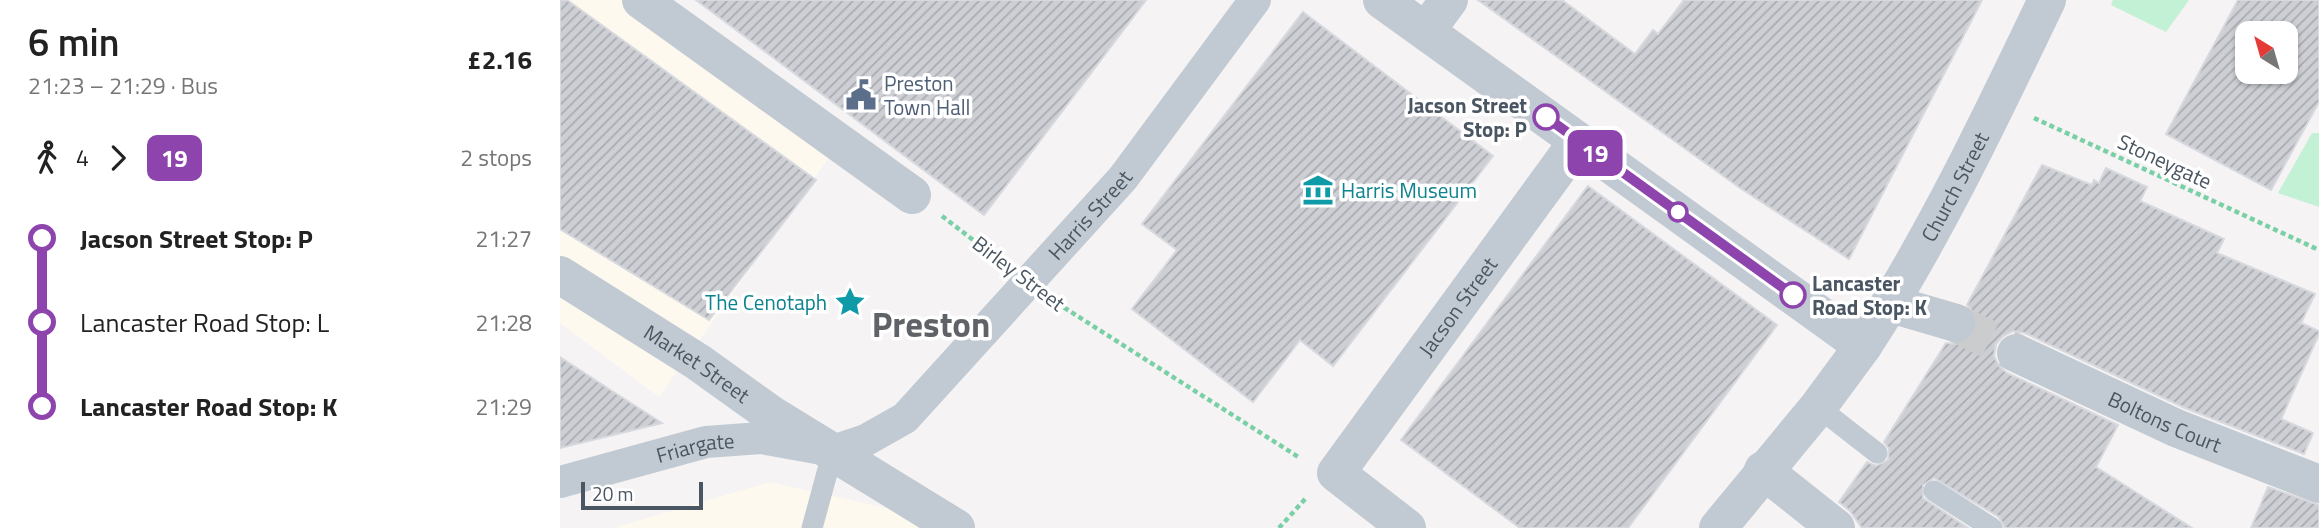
<!DOCTYPE html>
<html lang="en">
<head>
<meta charset="utf-8">
<style>
  body { margin:0; font-family:"Titillium Web",sans-serif; background:#f2f2f2; color:#222; height:100vh; display:flex; flex-direction:column; font-size:26px; white-space:nowrap }
  * { box-sizing:border-box; margin:0 }
  p { font-size:23px; color:#767676 }
  .icon { flex:none; width:38px; height:38px; fill:none; stroke:currentColor; stroke-width:2; stroke-linecap:round; stroke-linejoin:round }
  .map { position:relative; flex:1; overflow:hidden }
  .drawer { display:flex; flex-direction:column; background:#fff; width:560px }
  .drawer>* { flex:none }
  .badge { padding:0 14px; border-radius:10px; font-size:24px; line-height:46px }
  .needle { width:46px; rotate:323deg }
  .tools { position:absolute; left:1675px; top:21px; display:grid; gap:14px }
  .tools a { display:grid; place-items:center; width:63px; height:63px; border-radius:14px; background:#fff; box-shadow:0 2px 5px #0004; font-size:35px }
  .scale { position:absolute; left:21px; bottom:18px; width:122px; box-sizing:border-box; padding-left:7px; border:4px solid #4a5661; border-top:0; font-size:19px; line-height:24px; white-space:nowrap; color:#4a5661; -webkit-text-stroke:5px #fff; paint-order:stroke }
  .map>.badge { position:absolute; translate:-50% -50%; box-shadow:0 0 0 4px #fff }
  .legs { display:flex; align-items:center; gap:10px; height:77px; padding:0 28px; font-size:23px }
  .legs p { margin-inline-start:auto }
  .summary { display:flex; align-items:center; justify-content:space-between; height:119px; padding:0 28px }
  h1 { font-size:38px; font-weight:600; line-height:52px }
  ul { padding:0 28px; list-style:none }
  li { display:flex; align-items:center; gap:24px; height:84px; font-size:26px }
  li i { display:grid; place-items:center; width:10px; height:100%; margin:0 9px; background:currentColor }
  li i::after { content:''; width:18px; height:18px; margin:-9px; border:5px solid; border-radius:50%; background:#fff }
  li p { margin-inline-start:auto }
  li:first-child i { background:linear-gradient(#0000 50%,currentColor 0) }
  li:last-child i { background:linear-gradient(currentColor 50%,#0000 0) }
  main { display:flex; flex:1; min-height:0 }
  .map>svg:first-child { display:block }
  .commercial { fill:#fdf9ef }
  .green { fill:#c3f1d5 }
  .building { fill:url(#building-hatch); stroke:#d7d9de; stroke-width:2; fill-rule:evenodd }
  .lines { fill:none; stroke-linecap:round; stroke-linejoin:round }
  .minor-tunnel { stroke:#caccce; stroke-width:38; stroke-dasharray:38 19; stroke-linecap:butt }
  .path { stroke:#7ad0a6; stroke-width:4.5; stroke-dasharray:5 3.5; stroke-linecap:butt }
  .service { stroke:#c1cad2; stroke-width:21 }
  .pedestrian { stroke:#c1cad2; stroke-width:32 }
  .minor { stroke:#c1cad2; stroke-width:38 }
  .tertiary { stroke:#c1cad2; stroke-width:38 }
  .line-1-casing { stroke:#fff; stroke-width:16 }
  .line-1 { stroke:#8e44ad; stroke-width:10 }
  .stop-1-dot { fill:#fff; stroke:#8e44ad; stroke-width:3.5 }
  .labels { text-anchor:middle; dominant-baseline:central; stroke-width:7; stroke-linejoin:round; paint-order:stroke }
  .service-label { font-size:21px; fill:#4e5e75; stroke:#fff; text-anchor:start }
  .stop-label { font-size:21px; font-weight:bold; fill:#4a5661; stroke:#fff; text-anchor:end }
  .street-label { font-size:21px; fill:#4a5661; stroke:#fff }
  .culture-label { font-size:21px; fill:#0d838f; stroke:#fff; text-anchor:start }
  .town-label { font-size:35px; font-weight:bold; fill:#5f6368; stroke:#fff }
</style>
</head>
<body>
<main>
<section class="drawer">
<div class="summary"><div><h1>6 min</h1><p>21:23 – 21:29 · Bus</p></div><b>£2.16</b></div>
<div class="legs"><svg class="icon" aria-label="walk" viewBox="0 0 24 24"><circle cx="13" cy="4" r="2"/><path d="M13 8l-2 6 4 7M11 14l-3 7M7 12l3-4h3l4 4"/></svg>4<svg class="icon" aria-label="forward" viewBox="0 0 24 24"><path d="M9 5l7 7-7 7"/></svg><b class="badge" style="background:#8e44ad;color:#fff">19</b><p>2 stops</p></div>
<ul>
<li><i style="color:#8e44ad"></i><b>Jacson Street Stop: P</b><p>21:27</p></li>
<li><i style="color:#8e44ad"></i><span>Lancaster Road Stop: L</span><p>21:28</p></li>
<li><i style="color:#8e44ad"></i><b>Lancaster Road Stop: K</b><p>21:29</p></li>
</ul>
</section>
<div class="map">
<svg width="1759" height="528" viewBox="0 0 1759 528">
  <defs>
    <pattern id="building-hatch" width="6" height="6" patternUnits="userSpaceOnUse" patternTransform="scale(1.75)"><rect width="6" height="6" fill="#cdcfd5"/><path d="M-1 1l2-2M0 6l6-6M5 7l2-2" fill="none" stroke="#a8abb0"/></pattern>
  </defs>
  <rect width="100%" height="100%" fill="#f5f3f3"/>
  <!-- commercial -->
  <path class="commercial" d="M0,0H103L288,131L99,397L0,323Z
    M210,482L349,513L370,528H53Z"/>
  <!-- green -->
  <path class="green" d="M1553,0H1629L1606,32L1551,5Z
    M1752,133H1759V207L1718,193Z"/>
  <!-- building -->
  <path class="building" d="M0,0H7L256,180L149,320L0,229Z
    M136,0H586L424,215Z
    M918,0H1002L1075,54L1093,30L1098,34L1124,0H1422L1289,259L1180,188Z
    M1678,0H1759V102L1711,190L1606,134ZM1687,33H1726V72H1687Z
    M743,12L933,156L773,366L740,340L693,402L572,309L617,250L582,224Z
    M1482,165L1532,185L1534,180L1539,183L1546,168L1587,187L1580,201L1664,239L1657,253L1755,294L1741,323L1759,331V334L1721,419L1753,433L1744,454L1625,408L1465,333L1453,331L1443,336L1436,344L1434,356L1439,366L1447,373L1558,425L1536,467L1632,528H1445L1439,517L1374,478L1363,485V498L1408,528H1302L1290,511L1279,502L1307,462L1316,466L1328,460L1329,449L1324,442L1386,343L1402,344L1411,339L1417,330V317L1407,305Z
    M1028,186L1217,325L1068,528H960L841,440Z
    M0,357L52,391L102,423L0,448Z
    M1708,487L1759,505V528H1691Z"/>
  <g class="lines">
    <!-- minor-tunnel -->
    <path class="minor-tunnel" d="M1396,323L1456,353"/>
    <!-- path -->
    <path class="path" d="M1474,118L1759,250
      M382,216L439,260
      M497,303L740,458
      M719,528L746,498"/>
    <!-- service -->
    <path class="service" d="M1258,407L1317,453
      M1374,491L1432,528
      M252,528L273,451"/>
    <!-- pedestrian -->
    <path class="pedestrian" id="s1" d="M0,482L146,442L201,438L273,451L306,440L345,418L563,178L695,0"/>
    <!-- minor -->
    <g class="minor">
      <path d="M81,0L352,195"/>
      <path d="M822,0L1303,346L1258,407L1158,528"/>
      <path d="M866,31L889,0"/>
      <path id="s2" d="M0,275L138,362L212,415L396,528"/>
      <path d="M1331,304L1396,323"/>
      <path id="s3" d="M1456,353L1616,428L1759,484"/>
      <path d="M1203,470L1276,528"/>
      <path id="s4" d="M847,528L776,473L1018,141"/>
    </g>
    <!-- tertiary -->
    <path class="tertiary" id="s5" d="M1303,346C1374,237 1431,117 1487,0"/>
  </g>
  <g class="lines">
    <!-- line-1 casing -->
    <g class="line-1-casing">
      <path id="line-1" d="M986,117L1233,295"/>
    </g>
    <!-- line-1 -->
    <use href="#line-1" class="line-1"/>
  </g>
  <!-- icons -->
  <defs>
    <g id="civic-bare" transform="scale(2.415)"><path d="M-.6-6.5H3V-4.5H.6V-3L4-1V1h2V6H-6V1h2V-1L-.6-3ZM-1.2 2.5V6h2.4V2.5Z" fill="#5c6f8a" stroke="#fff" stroke-width="2.5" paint-order="stroke"/></g>
    <g id="museum-bare" transform="scale(2.415)"><path d="M0-6L6-3V-2H-6V-3ZM-5-1h2V3h-2ZM-1-1h2V3h-2ZM3-1h2V3H3ZM-6 4H6V6H-6Z" fill="#0f9aa8" stroke="#fff" stroke-width="2.5" paint-order="stroke"/></g>
    <g id="sight-bare" transform="scale(2.415)"><path d="M0-6L1.8-2.2L6-1.7L2.9 1.2L3.7 5.4L0 3.3L-3.7 5.4L-2.9 1.2L-6-1.7L-1.8-2.2Z" fill="#0f9aa8" stroke="#fff" stroke-width="2.5" paint-order="stroke"/></g>
  </defs>
  <g fill-rule="evenodd">
    <use href="#civic-bare" x="301" y="95"/>
    <use href="#museum-bare" x="758" y="190"/>
    <use href="#sight-bare" x="290" y="302"/>
  </g>
  <!-- markers -->
  <g class="stop-1-dot">
    <circle cx="986" cy="117" r="12"/>
    <circle cx="1118" cy="212" r="9"/>
    <circle cx="1233" cy="295" r="12"/>
  </g>
  <g class="labels">
    <!-- service labels -->
    <g class="service-label">
      <text x="324" y="83">Preston<tspan x="324" dy="24">Town Hall</tspan></text>
    </g>
    <!-- stop labels -->
    <g class="stop-label">
      <text x="967" y="105">Jacson Street<tspan x="967" dy="24">Stop: P</tspan></text>
      <text x="1252" y="283" text-anchor="start">Lancaster<tspan x="1252" dy="24">Road Stop: K</tspan></text>
    </g>
    <!-- street labels -->
    <g class="street-label">
      <text transform="translate(1605 161) rotate(25)">Stoneygate</text>
      <text stroke="none"><textPath href="#s5" startOffset="184">Church Street</textPath></text>
      <text stroke="none"><textPath href="#s1" startOffset="634">Harris Street</textPath></text>
      <text transform="translate(459 273) rotate(37)">Birley Street</text>
      <text stroke="none"><textPath href="#s4" startOffset="296">Jacson Street</textPath></text>
      <text stroke="none"><textPath href="#s2" startOffset="163">Market Street</textPath></text>
      <text stroke="none"><textPath href="#s3" startOffset="164">Boltons Court</textPath></text>
      <text stroke="none"><textPath href="#s1" startOffset="140">Friargate</textPath></text>
    </g>
    <!-- culture labels -->
    <g class="culture-label">
      <text x="781" y="190">Harris Museum</text>
      <text x="267" y="302" text-anchor="end">The Cenotaph</text>
    </g>
    <!-- town labels -->
    <g class="town-label">
      <text x="371" y="324">Preston</text>
    </g>
  </g>
</svg>
<div class="tools">
<a><svg class="needle" viewBox="-14 -14 28 28"><path d="M0-13l5 13h-10z" fill="#e53935"/><path d="M0 13l5-13h-10z" fill="#767676"/></svg></a>
</div>
<div class="scale">20 m</div>
<b class="badge" style="left:1035px;top:153px;background:#8e44ad;color:#fff">19</b>
</div>
</main>
</body>
</html>
